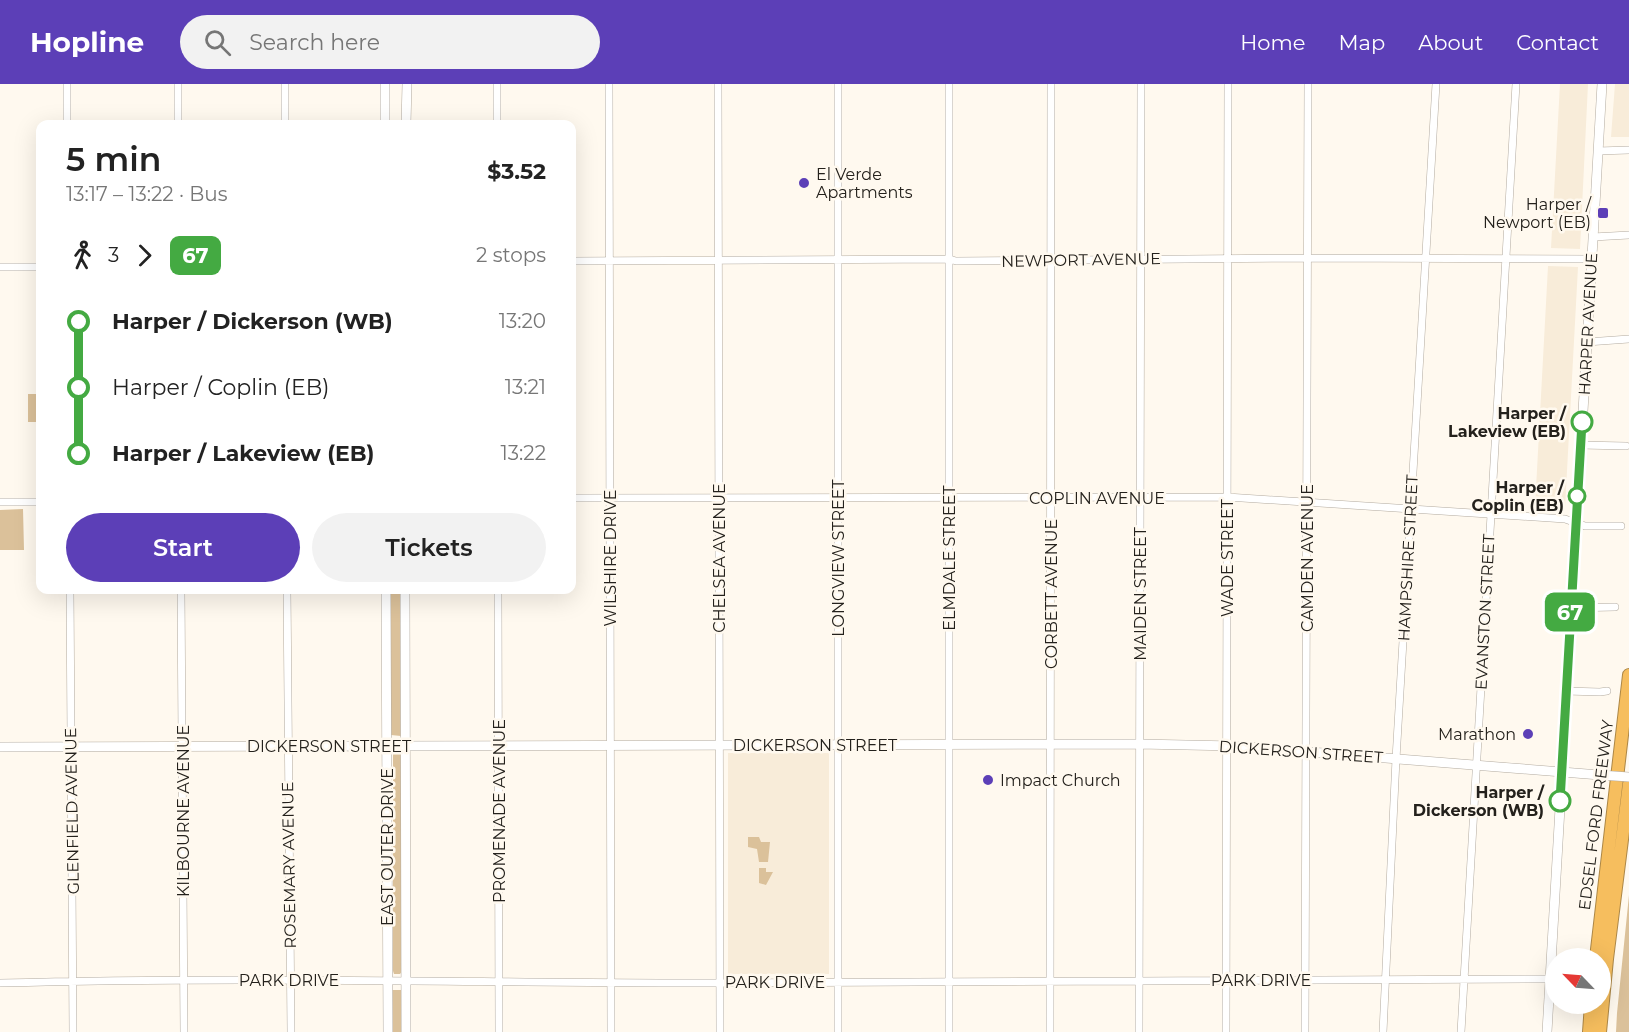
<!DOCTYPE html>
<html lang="en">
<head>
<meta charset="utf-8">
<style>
  body { margin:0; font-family:Montserrat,sans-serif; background:#f2f2f2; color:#222; height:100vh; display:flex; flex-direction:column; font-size:22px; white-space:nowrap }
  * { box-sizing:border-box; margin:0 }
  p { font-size:20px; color:#767676 }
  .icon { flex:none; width:33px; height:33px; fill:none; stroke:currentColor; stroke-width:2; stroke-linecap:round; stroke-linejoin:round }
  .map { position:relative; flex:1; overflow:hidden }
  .drawer { position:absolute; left:36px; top:36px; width:540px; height:474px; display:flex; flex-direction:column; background:#fff; border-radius:12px; box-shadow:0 6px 24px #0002 }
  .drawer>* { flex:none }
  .badge { padding:0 12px; border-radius:9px; font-size:21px; line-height:39px }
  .needle { width:39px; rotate:295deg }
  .controls { position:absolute; left:1545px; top:864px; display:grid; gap:12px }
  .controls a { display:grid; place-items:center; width:66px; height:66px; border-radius:50%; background:#fff; box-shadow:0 6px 24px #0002; font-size:30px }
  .map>.badge { position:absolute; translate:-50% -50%; box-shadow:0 0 0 3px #fff }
  .legs { display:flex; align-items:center; gap:9px; height:66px; padding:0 30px; font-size:20px }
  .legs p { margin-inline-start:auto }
  .headline { display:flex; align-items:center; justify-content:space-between; height:102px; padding:0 30px }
  h1 { font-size:33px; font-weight:600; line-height:45px }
  .action { display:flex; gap:12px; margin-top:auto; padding:12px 30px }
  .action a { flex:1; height:69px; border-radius:36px; background:#5c3fb7; color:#fff; font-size:24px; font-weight:600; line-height:69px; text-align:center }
  .action a+a { background:#f2f2f2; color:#222 }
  ul { padding:0 30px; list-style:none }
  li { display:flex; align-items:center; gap:21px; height:66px; font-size:22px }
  li i { display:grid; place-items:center; width:9px; height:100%; margin:0 8px; background:currentColor }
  li i::after { content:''; width:15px; height:15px; margin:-8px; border:4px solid; border-radius:50%; background:#fff }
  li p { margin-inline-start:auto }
  li:first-child i { background:linear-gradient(#0000 50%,currentColor 0) }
  li:last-child i { background:linear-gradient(currentColor 50%,#0000 0) }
  header { display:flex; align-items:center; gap:36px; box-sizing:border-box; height:84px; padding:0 30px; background:#5c3fb7; color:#fff }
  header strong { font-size:28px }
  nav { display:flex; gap:33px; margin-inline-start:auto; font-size:21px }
  .search { width:420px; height:54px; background:#f2f2f2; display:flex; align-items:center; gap:15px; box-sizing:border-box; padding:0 21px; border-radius:33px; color:#767676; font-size:22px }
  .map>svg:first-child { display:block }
  .built { fill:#f8ecd9 }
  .green { fill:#dbc19a }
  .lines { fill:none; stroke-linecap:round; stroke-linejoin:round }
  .street-casing { stroke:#b3aba0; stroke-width:8 }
  .secondary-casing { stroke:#b3aba0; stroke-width:10 }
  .highway-casing { stroke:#ac8747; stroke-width:14 }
  .street { stroke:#fff; stroke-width:7 }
  .secondary { stroke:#fff; stroke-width:9 }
  .highway { stroke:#f6be5e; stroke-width:12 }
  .secondary-bridge-casing { stroke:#b3aba0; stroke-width:10; stroke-linecap:butt }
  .secondary-bridge { stroke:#fff; stroke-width:9 }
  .line-1-casing { stroke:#fff; stroke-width:14 }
  .line-1 { stroke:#44aa42; stroke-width:9 }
  .poi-dot { fill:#5c3fb7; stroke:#fff9ef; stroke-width:2 }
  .stop-1-dot { fill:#fff; stroke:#44aa42; stroke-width:3 }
  .labels { text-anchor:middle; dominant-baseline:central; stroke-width:5; stroke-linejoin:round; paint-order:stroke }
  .poi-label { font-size:16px; fill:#24211c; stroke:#fff9ef; text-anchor:start }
  .street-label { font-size:16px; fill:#24211c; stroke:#fff9ef }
  .stop-label { font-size:16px; font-weight:bold; fill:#24211c; stroke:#fff9ef; text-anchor:end }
</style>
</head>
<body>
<header>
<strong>Hopline</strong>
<div class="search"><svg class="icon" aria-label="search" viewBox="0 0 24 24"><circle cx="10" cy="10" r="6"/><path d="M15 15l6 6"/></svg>Search here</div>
<nav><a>Home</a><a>Map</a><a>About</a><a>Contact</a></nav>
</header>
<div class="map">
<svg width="1629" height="948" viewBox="0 0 1629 948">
  <rect width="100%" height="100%" fill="#fff9ef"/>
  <!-- built -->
  <path class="built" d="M1560,0H1588L1580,165L1551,164Z
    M1615,0H1629V53H1611Z
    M1548,182L1578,183L1565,424L1535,423Z
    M728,669H829V890H728Z"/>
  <!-- green -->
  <path class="green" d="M28,310H40V338H28Z
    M23,425L24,466H0V426Z
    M391,506H401V652L391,651Z
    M393,670H402L403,886L400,890H394L393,887Z
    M748,753H759L761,758H770L768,778H759L757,765L748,763Z
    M759,784H766V788H773L766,801L759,799Z
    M1629,811V948H1616L1617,929Z
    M392,906H402V948H391Z"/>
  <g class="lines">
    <!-- street casing -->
    <g class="street-casing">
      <path id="street" d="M67,0V40
        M178,0V40
        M285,0V40
        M497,0V40
        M609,0L611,948
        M718,0L720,948
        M1598,67L1629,66
        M1593,153L1629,151
        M572,177L949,175L956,177L1308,174L1592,175
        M0,183H40
        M1587,258L1629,255
        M1581,361L1626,362
        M572,414L1227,413L1565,435L1585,442H1621
        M0,418H40
        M70,506L73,948
        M181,506L184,948
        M287,506L291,948
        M498,506L499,948
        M1570,524L1615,523
        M1566,607L1600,608L1607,607
        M0,899C241,892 483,899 724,899C999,899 1274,895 1549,895
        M838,948V0
        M949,948V0
        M1050,948L1051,0
        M1139,948L1141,0
        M1226,948L1228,0
        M1305,948L1308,0
        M1383,948L1396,675L1436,0
        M1461,948L1516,0"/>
    </g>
    <!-- secondary casing -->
    <g class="secondary-casing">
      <path id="secondary" d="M385,0V40
        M406,40L407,0
        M386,506L388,948
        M405,506L406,948
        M0,663L1139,660L1234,662L1600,691
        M1547,948L1602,0"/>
    </g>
    <!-- highway casing -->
    <g class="highway-casing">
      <path id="highway" d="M1596,874L1629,591
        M1589,948L1591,920
        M1600,948L1607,875L1629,700"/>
    </g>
    <!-- street -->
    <use href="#street" class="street"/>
    <!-- secondary -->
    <use href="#secondary" class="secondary"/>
    <!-- highway -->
    <use href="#highway" class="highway"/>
    <!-- secondary-bridge casing -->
    <g class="secondary-bridge-casing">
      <path id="secondary-bridge" d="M1600,691L1629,693"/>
    </g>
    <!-- secondary-bridge -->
    <use href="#secondary-bridge" class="secondary-bridge"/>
  </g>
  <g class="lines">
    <!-- line-1 casing -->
    <g class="line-1-casing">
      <path id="line-1" d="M1560,717L1582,338"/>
    </g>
    <!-- line-1 -->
    <use href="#line-1" class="line-1"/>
  </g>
  <!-- markers -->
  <g class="poi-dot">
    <circle cx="804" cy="99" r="6"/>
    <rect x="1597" y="123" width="12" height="12" rx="3"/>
    <circle cx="1528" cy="650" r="6"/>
    <circle cx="988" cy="696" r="6"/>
  </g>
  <g class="stop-1-dot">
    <circle cx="1582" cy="338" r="10"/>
    <circle cx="1577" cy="412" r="8"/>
    <circle cx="1560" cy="717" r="10"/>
  </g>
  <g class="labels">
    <!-- poi labels -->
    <g class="poi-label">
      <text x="816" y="90">El Verde<tspan x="816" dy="18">Apartments</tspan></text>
      <text x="1591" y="120" text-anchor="end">Harper /<tspan x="1591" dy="18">Newport (EB)</tspan></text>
      <text x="1516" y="650" text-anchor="end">Marathon</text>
      <text x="1000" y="696">Impact Church</text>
    </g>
    <!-- street labels -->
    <g class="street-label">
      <text transform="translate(1081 176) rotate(-1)">NEWPORT AVENUE</text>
      <text transform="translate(1588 240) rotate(-87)">HARPER AVENUE</text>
      <text x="1097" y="414">COPLIN AVENUE</text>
      <text transform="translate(610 474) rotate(-90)">WILSHIRE DRIVE</text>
      <text transform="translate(719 474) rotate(-90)">CHELSEA AVENUE</text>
      <text transform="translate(838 474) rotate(-90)">LONGVIEW STREET</text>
      <text transform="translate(949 474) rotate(-90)">ELMDALE STREET</text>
      <text transform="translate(1227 474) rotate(-90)">WADE STREET</text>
      <text transform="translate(1307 474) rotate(-90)">CAMDEN AVENUE</text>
      <text transform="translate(1408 474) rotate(-87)">HAMPSHIRE STREET</text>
      <text transform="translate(1051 510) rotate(-90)">CORBETT AVENUE</text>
      <text transform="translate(1140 510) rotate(-90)">MAIDEN STREET</text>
      <text transform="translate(1485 528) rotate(-87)">EVANSTON STREET</text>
      <text x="815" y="661">DICKERSON STREET</text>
      <text x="329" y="662">DICKERSON STREET</text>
      <text transform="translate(1301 668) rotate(4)">DICKERSON STREET</text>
      <text transform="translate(72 727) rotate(-91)">GLENFIELD AVENUE</text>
      <text transform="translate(183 727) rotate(-90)">KILBOURNE AVENUE</text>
      <text transform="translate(499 727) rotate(-90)">PROMENADE AVENUE</text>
      <text transform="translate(1596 731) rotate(-83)">EDSEL FORD FREEWAY</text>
      <text transform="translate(387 763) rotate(-90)">EAST OUTER DRIVE</text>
      <text transform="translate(289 781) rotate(-91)">ROSEMARY AVENUE</text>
      <text x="289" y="896">PARK DRIVE</text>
      <text x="1261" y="896">PARK DRIVE</text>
      <text x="775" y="898">PARK DRIVE</text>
    </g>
    <!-- stop labels -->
    <g class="stop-label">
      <text x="1566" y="329">Harper /<tspan x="1566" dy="18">Lakeview (EB)</tspan></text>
      <text x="1564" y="403">Harper /<tspan x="1564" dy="18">Coplin (EB)</tspan></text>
      <text x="1544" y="708">Harper /<tspan x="1544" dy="18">Dickerson (WB)</tspan></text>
    </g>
  </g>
</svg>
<div class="controls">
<a><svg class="needle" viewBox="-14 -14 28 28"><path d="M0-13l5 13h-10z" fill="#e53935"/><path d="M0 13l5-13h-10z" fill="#767676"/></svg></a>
</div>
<b class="badge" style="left:1570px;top:528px;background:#44aa42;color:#fff">67</b>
<section class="drawer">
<div class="headline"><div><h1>5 min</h1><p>13:17 – 13:22 · Bus</p></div><b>$3.52</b></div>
<div class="legs"><svg class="icon" aria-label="walk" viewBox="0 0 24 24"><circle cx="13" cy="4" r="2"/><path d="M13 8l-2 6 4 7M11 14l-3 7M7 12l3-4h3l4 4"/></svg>3<svg class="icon" aria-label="forward" viewBox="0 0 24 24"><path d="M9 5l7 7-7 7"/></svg><b class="badge" style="background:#44aa42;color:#fff">67</b><p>2 stops</p></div>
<ul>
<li><i style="color:#44aa42"></i><b>Harper / Dickerson (WB)</b><p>13:20</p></li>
<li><i style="color:#44aa42"></i><span>Harper / Coplin (EB)</span><p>13:21</p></li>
<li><i style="color:#44aa42"></i><b>Harper / Lakeview (EB)</b><p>13:22</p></li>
</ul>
<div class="action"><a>Start</a><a>Tickets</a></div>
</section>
</div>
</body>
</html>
